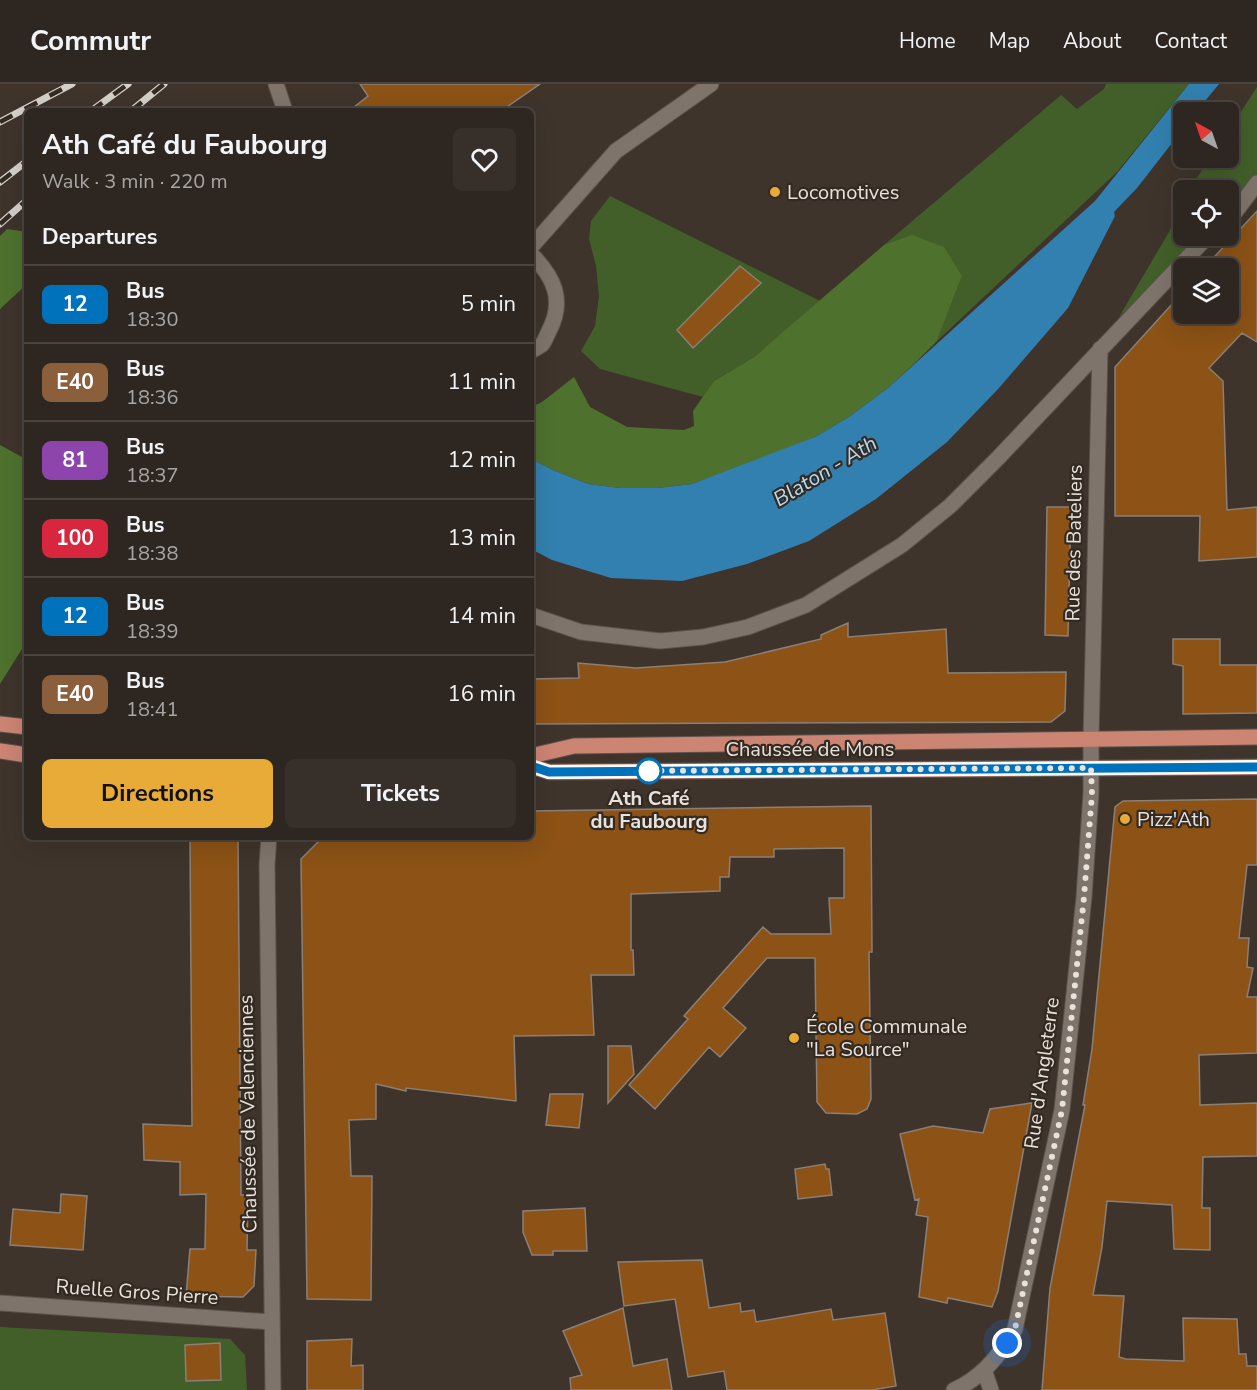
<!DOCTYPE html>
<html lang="en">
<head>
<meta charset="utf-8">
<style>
  body { margin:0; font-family:"Nunito Sans",sans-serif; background:#362f2a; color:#f1f3f6; height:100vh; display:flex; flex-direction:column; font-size:22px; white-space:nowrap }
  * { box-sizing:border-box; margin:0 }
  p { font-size:20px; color:#a7a5a5 }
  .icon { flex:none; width:33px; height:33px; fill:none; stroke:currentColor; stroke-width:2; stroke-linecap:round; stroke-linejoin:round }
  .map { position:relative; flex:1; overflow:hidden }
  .sheet { position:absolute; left:24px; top:24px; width:510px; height:732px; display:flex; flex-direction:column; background:#2e2721; border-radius:9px; box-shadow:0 6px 24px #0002,0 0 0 2px #49443f }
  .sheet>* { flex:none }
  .badge { padding:0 12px; border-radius:9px; font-size:21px; line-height:39px }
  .needle { width:39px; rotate:320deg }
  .tools { position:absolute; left:1173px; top:18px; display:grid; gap:12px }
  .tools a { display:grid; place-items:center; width:66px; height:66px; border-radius:9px; background:#2e2721; box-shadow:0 6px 24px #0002,0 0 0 2px #49443f; font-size:30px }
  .you { position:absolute; width:30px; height:30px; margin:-15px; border:4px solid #fff; border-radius:50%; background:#1a73e8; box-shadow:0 0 0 9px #1a73e833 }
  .map>.badge { position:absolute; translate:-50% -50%; box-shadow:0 0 0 3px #fff }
  h2 { padding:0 18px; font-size:22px; line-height:54px }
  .round { display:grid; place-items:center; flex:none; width:63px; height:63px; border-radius:9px; background:#362f2a }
  .summary { display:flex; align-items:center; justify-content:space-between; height:102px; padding:0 18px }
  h1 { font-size:28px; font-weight:700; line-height:45px }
  .action { display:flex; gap:12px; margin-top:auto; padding:12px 18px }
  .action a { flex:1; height:69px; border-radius:9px; background:#e8ab37; color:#111; font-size:24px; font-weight:700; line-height:69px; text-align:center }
  .action a+a { background:#362f2a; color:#f1f3f6 }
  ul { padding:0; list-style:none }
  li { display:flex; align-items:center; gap:18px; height:78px; padding:0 18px; border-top:2px solid #49443f }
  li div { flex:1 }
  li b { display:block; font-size:22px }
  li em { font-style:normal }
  li .badge { min-width:66px; font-weight:700; text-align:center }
  header { display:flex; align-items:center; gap:36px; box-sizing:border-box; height:84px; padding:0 30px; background:#2e2721; border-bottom:2px solid #49443f }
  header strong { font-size:28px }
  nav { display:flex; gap:33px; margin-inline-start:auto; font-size:21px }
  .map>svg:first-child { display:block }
  .green { fill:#425f29 }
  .forest { fill:#4e712e }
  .water { fill:#3280af }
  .pier { fill:#3e342c }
  .building { fill:#8c5216; stroke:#8b7f76; stroke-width:1.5 }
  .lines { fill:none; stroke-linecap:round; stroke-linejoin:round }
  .street-casing { stroke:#5b534c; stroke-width:17 }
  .secondary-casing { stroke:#5b534c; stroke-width:17 }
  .primary-casing { stroke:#5b534c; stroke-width:17 }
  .street { stroke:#7f746b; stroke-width:15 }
  .secondary { stroke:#7f746b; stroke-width:15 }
  .primary { stroke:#cc8473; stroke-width:15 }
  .rail-casing { stroke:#d5cfca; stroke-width:7 }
  .rail { stroke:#332a22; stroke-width:4.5; stroke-dasharray:14; stroke-linecap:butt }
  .line-casing { stroke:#fff; stroke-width:14 }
  .line { stroke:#0072bc; stroke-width:9 }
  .walk { stroke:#e8e2dd; stroke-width:6; stroke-dasharray:0 10.8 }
  .poi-dot { fill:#e8ab37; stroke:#332a22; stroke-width:2 }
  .stop-dot { fill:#fff; stroke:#0072bc; stroke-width:3 }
  .labels { text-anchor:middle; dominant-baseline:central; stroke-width:4.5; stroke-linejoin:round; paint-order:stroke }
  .poi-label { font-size:20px; fill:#e8e2dd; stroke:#332a22; text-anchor:start }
  .street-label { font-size:20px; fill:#e8e2dd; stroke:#332a22 }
  .stop-label { font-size:20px; font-weight:bold; fill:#e8e2dd; stroke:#332a22 }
  .water-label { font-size:21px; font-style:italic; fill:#b3d9f3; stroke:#332a22 }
</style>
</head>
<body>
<header>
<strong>Commutr</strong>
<nav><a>Home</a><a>Map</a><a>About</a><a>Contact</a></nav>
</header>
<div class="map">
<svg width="1257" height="1306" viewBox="0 0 1257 1306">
  <rect width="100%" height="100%" fill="#3e342c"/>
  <!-- green -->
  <path class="green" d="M1106,0H1189L1117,88L937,257L962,192L884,161L1061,11L1077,25L1104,5Z
    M1257,3V99L1229,133L1228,106H1189L1210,74H1228L1229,46Z
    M610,112L820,217L754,273L714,297L703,313L600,285L581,267L595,242L599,212L596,182L589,155L591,137Z
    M1183,115L1184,152H1207L1119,233L1169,148Z
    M0,1243L230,1255L245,1271L247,1306H0Z"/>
  <!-- forest -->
  <path class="forest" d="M7,145L27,148V200L0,225V152Z
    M912,151L944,163L962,192L937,257L914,280L888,304L849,333L815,353L783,367L692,400L658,404H620L588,400L553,386L531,375V323L542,318L574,293L590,323L627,343L684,346L694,342L693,327L714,297L754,273L884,161Z
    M0,361L22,373L27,384V557L0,600Z"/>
  <!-- water -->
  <path class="water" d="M1189,0H1219L1196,28H1184L1183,45L1137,104L1114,128L1115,132L1068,224L999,304L947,358L876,415L809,457L747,480L682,497L611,494L552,476L531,465V375L553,386L588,400L620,404H658L692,400L815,353L849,333L888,304L1095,117Z"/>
  <!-- pier -->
  <path class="pier" d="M74,0H173L181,9L159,27H97Z"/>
  <!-- building -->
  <path class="building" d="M360,0H540L501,27H349L368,12Z
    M1257,127V258L1242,249L1209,284L1223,297L1227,426L1257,423V473L1199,477L1200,432H1115V283L1184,207V230H1228V184H1204Z
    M740,182L761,199L693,264L677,246Z
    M1047,423H1071L1068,552L1045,551Z
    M848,539V553L946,545L948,589L1066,588L1065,627L1051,638L531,640V595L579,594L578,579L636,584L725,578L821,555V551Z
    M1173,555H1220V581H1257V629L1183,630V582L1173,580Z
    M1257,715V781H1247L1239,854H1249L1247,883L1253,884L1247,913H1257V969L1199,971L1200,1021L1257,1019V1072L1203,1073L1202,1124H1210V1166L1174,1165L1172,1121L1107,1117L1102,1163L1093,1211L1124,1212L1119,1273L1126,1275L1184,1277L1183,1234L1237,1235L1239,1270H1246L1247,1282H1257V1306H1042L1050,1204L1085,1021H1083L1092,965L1115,723L1123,717Z
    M871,722L872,868H869L871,1015L867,1025L857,1030L826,1029L817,1018L815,874H767L723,924L746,944L720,973L709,963L655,1025L629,1001L688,935L684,932L763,843L771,850H831L829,814H844V764L774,765V773H730L729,793H720V807L631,810V866H633L634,891H591L594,951L514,952L516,1017L406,1004V1007L376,1000V1035L349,1036L351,1092H372L371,1216L307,1215L301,775L323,753H531V727Z
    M190,753H238L241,1111H248L247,1166H256L254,1202L243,1213L186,1212L190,1165H205L206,1110L180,1111V1078L144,1076L143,1040L192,1042Z
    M608,962H631L634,990L608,1019Z
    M550,1010H583L579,1044L546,1041Z
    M1032,1019L998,1207L992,1223L948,1214L947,1219L919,1213L928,1133L916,1131L919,1115L915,1116L900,1050L933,1042L983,1049L990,1025Z
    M825,1080L826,1085H829L832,1111L798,1115L795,1085Z
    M61,1110L87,1112L83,1166L10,1161L13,1125L60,1129Z
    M585,1124L587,1167H553V1171H532L523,1148V1127Z
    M702,1176L709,1224L740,1219L741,1228L754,1226L756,1238L831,1225L833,1236L885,1229L896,1302L872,1306H727L724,1287L688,1293L675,1215L624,1222L618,1178Z
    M623,1224L633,1282L667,1275L672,1306H571L570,1294L582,1291L563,1247Z
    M352,1255L351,1282L363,1281V1306H307V1257Z
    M220,1259L221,1296L186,1297L185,1261Z"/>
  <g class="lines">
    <!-- street casing -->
    <g class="street-casing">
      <path id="street" d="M1228,133L1236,127L1257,99
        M531,163L616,67L711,0
        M531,531L581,548L660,557L703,553L748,543L806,521L902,461L950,422L999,373L1208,152
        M0,1219L271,1238
        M984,1286L991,1306
        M954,1306C982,1294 1001,1270 1015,1245L1062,1026L1084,813L1091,709V655L1100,265"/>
    </g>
    <!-- secondary casing -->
    <g class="secondary-casing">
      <path id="secondary" d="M276,0L285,27
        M531,170C554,193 565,216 549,247C542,261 546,259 531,267
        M269,753L267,780L273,1306"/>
    </g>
    <!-- primary casing -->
    <g class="primary-casing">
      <path id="primary" d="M0,640L27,643
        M0,667L27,671
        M531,672L574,662L1257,653
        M531,682L549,688L1257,683"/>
    </g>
    <!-- street -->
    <use href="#street" class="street"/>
    <!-- secondary -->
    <use href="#secondary" class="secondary"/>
    <!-- primary -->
    <use href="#primary" class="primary"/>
    <!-- rail casing -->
    <g class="rail-casing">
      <path id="rail" d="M91,27L128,0
        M131,27L164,0
        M0,38L72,0
        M0,98L27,77
        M0,140L27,116"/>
    </g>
    <!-- rail -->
    <use href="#rail" class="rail"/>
  </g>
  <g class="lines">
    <!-- line casing -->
    <g class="line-casing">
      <path id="line" d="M531,682L549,688L1257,683"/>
    </g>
    <!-- line -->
    <use href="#line" class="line"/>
    <!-- walk -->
    <path class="walk" d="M649,687H639L1091,684L1092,710L1084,813L1062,1026L1015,1245L1007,1259"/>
  </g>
  <!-- markers -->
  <g class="poi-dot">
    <circle cx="775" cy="108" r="6"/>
    <circle cx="1125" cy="735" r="6"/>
    <circle cx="794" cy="954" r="6"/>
  </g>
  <circle class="stop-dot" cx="649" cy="687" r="12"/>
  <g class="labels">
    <!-- poi labels -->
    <g class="poi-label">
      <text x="787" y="108">Locomotives</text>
      <text x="1137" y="735">Pizz'Ath</text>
      <text x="806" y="942">École Communale<tspan x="806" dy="23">"La Source"</tspan></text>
    </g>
    <!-- street labels -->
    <g class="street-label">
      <text transform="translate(1074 459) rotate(-89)">Rue des Bateliers</text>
      <text x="810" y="665">Chaussée de Mons</text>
      <text transform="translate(1042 989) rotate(-82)">Rue d'Angleterre</text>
      <text transform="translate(248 1030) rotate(-91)">Chaussée de Valenciennes</text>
      <text transform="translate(137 1208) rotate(4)">Ruelle Gros Pierre</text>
    </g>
    <!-- stop labels -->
    <g class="stop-label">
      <text x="649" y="714">Ath Café<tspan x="649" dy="23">du Faubourg</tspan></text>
    </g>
    <!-- water labels -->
    <g class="water-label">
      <text transform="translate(825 387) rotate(-31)">Blaton - Ath</text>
    </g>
  </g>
</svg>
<div class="tools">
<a><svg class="needle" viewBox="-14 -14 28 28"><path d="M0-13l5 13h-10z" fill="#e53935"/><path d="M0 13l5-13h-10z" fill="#a7a5a5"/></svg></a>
<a><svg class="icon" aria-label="locate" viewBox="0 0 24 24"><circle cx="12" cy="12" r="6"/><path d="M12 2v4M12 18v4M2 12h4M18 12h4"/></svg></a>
<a><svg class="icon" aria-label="layers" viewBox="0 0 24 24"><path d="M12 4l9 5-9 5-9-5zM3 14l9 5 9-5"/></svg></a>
</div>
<div class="you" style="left:1007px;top:1259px"></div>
<section class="sheet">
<div class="summary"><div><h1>Ath Café du Faubourg</h1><p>Walk · 3 min · 220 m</p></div><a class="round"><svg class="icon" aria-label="heart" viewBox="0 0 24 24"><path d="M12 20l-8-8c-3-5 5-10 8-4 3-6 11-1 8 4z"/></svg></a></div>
<h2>Departures</h2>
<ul>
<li><span class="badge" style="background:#0072bc;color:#fff">12</span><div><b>Bus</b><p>18:30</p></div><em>5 min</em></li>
<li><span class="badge" style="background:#8b5e3c;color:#fff">E40</span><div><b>Bus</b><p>18:36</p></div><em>11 min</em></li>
<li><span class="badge" style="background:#8e44ad;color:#fff">81</span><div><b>Bus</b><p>18:37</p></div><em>12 min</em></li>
<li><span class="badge" style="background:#d7263d;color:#fff">100</span><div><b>Bus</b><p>18:38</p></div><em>13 min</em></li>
<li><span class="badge" style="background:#0072bc;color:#fff">12</span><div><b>Bus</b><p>18:39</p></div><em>14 min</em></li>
<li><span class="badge" style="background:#8b5e3c;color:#fff">E40</span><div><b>Bus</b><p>18:41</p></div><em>16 min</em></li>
</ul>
<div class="action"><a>Directions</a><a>Tickets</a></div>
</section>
</div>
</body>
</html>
